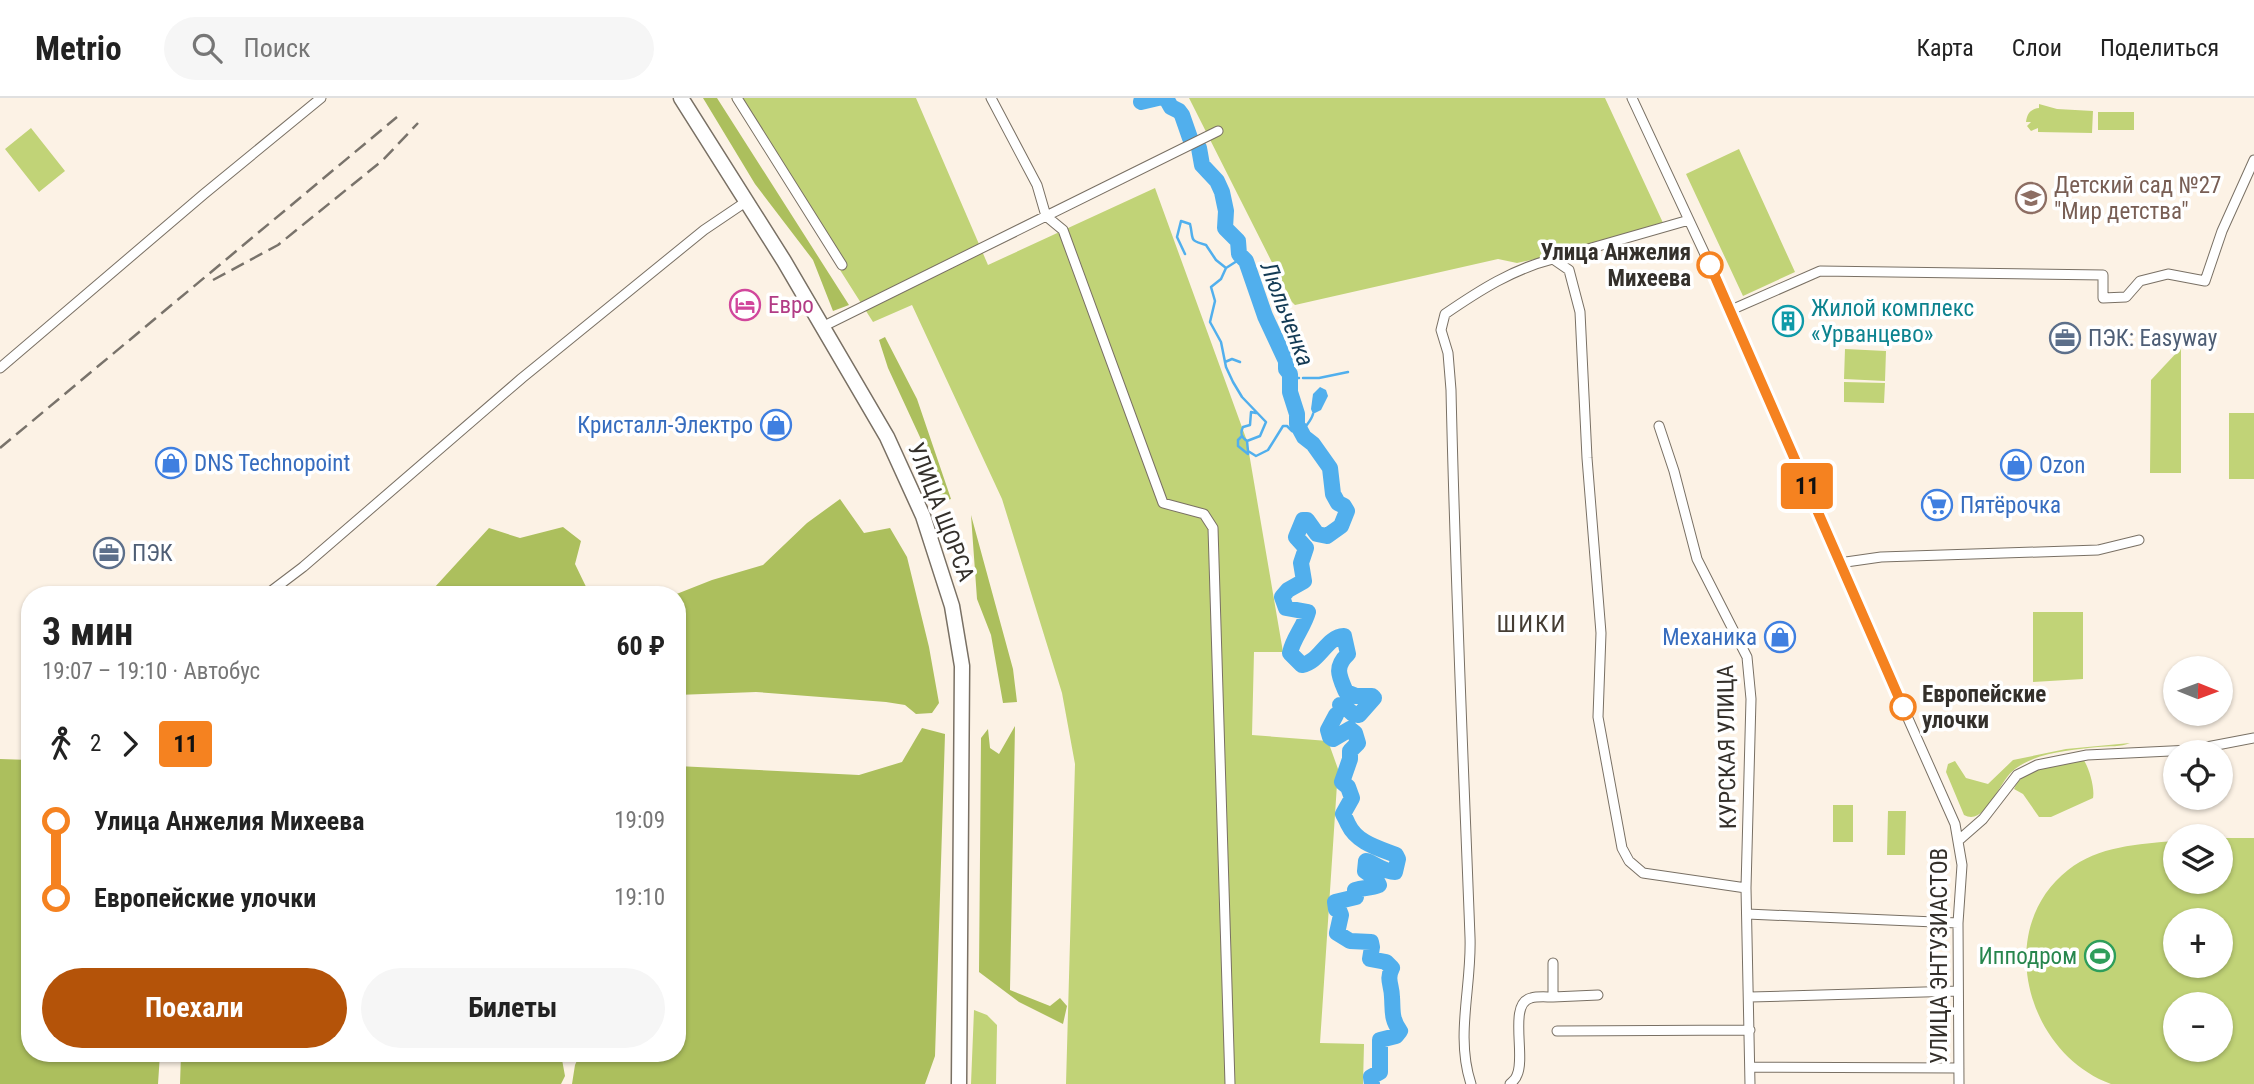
<!DOCTYPE html>
<html lang="ru">
<head>
<meta charset="utf-8">
<style>
  body { margin:0; font-family:"Roboto Condensed",sans-serif; background:#f6f6f6; color:#222; height:100vh; display:flex; flex-direction:column; font-size:26px; white-space:nowrap }
  * { box-sizing:border-box; margin:0 }
  p { font-size:23px; color:#767676 }
  .icon { flex:none; width:38px; height:38px; fill:none; stroke:currentColor; stroke-width:2; stroke-linecap:round; stroke-linejoin:round }
  .map { position:relative; flex:1; overflow:hidden }
  .details { position:absolute; left:21px; top:488px; width:665px; height:476px; display:flex; flex-direction:column; background:#fff; border-radius:28px; box-shadow:0 2px 5px #0004 }
  .details>* { flex:none }
  .badge { padding:0 14px; border-radius:5px; font-size:24px; line-height:46px }
  .needle { width:46px; rotate:91deg }
  .buttons { position:absolute; left:2163px; top:558px; display:grid; gap:14px }
  .buttons a { display:grid; place-items:center; width:70px; height:70px; border-radius:50%; background:#fff; box-shadow:0 2px 5px #0004; font-size:35px }
  .map>.badge { position:absolute; translate:-50% -50%; box-shadow:0 0 0 4px #fff }
  .legs { display:flex; align-items:center; gap:10px; height:77px; padding:0 21px; font-size:23px }
  .legs p { margin-inline-start:auto }
  .overview { display:flex; align-items:center; justify-content:space-between; height:119px; padding:0 21px }
  h1 { font-size:38px; font-weight:700; line-height:52px }
  .button { display:flex; gap:14px; margin-top:auto; padding:14px 21px }
  .button a { flex:1; height:80px; border-radius:42px; background:#b45309; color:#fff; font-size:28px; font-weight:700; line-height:80px; text-align:center }
  .button a+a { background:#f6f6f6; color:#222 }
  ul { padding:0 21px; list-style:none }
  li { display:flex; align-items:center; gap:24px; height:77px; font-size:26px }
  li i { display:grid; place-items:center; width:10px; height:100%; margin:0 9px; background:currentColor }
  li i::after { content:''; width:18px; height:18px; margin:-9px; border:5px solid; border-radius:50%; background:#fff }
  li p { margin-inline-start:auto }
  li:first-child i { background:linear-gradient(#0000 50%,currentColor 0) }
  li:last-child i { background:linear-gradient(currentColor 50%,#0000 0) }
  header { display:flex; align-items:center; gap:42px; box-sizing:border-box; height:98px; padding:0 35px; background:#fff; border-bottom:2px solid #e0e0e0 }
  header strong { font-size:33px }
  nav { display:flex; gap:38px; margin-inline-start:auto; font-size:24px }
  .search { width:490px; height:63px; background:#f6f6f6; display:flex; align-items:center; gap:18px; box-sizing:border-box; padding:0 24px; border-radius:38px; color:#767676; font-size:26px }
  .map>svg:first-child { display:block }
  .green { fill:#c1d377; fill-rule:evenodd }
  .forest { fill:#acbf5d }
  .water { fill:#51afed }
  .lines { fill:none; stroke-linecap:round; stroke-linejoin:round }
  .stream { stroke:#51afed; stroke-width:2.5 }
  .river { stroke:#51afed; stroke-width:16 }
  .street-casing { stroke:#797064; stroke-width:11 }
  .primary-casing { stroke:#797064; stroke-width:17 }
  .street { stroke:#fff; stroke-width:9 }
  .primary { stroke:#fff; stroke-width:14 }
  .rail { stroke:#79736b; stroke-width:2.5; stroke-dasharray:14 7; stroke-linecap:butt }
  .line-1-casing { stroke:#fff; stroke-width:16 }
  .line-1 { stroke:#f58220; stroke-width:10 }
  .stop-1-dot { fill:#fff; stroke:#f58220; stroke-width:3.5 }
  .labels { text-anchor:middle; dominant-baseline:central; stroke-width:7; stroke-linejoin:round; paint-order:stroke }
  .education-label { font-size:23px; fill:#785e54; stroke:#fff; text-anchor:start }
  .stop-label { font-size:23px; font-weight:bold; fill:#34302b; stroke:#fff; text-anchor:end }
  .hotel-label { font-size:23px; fill:#b23c85; stroke:#fff; text-anchor:start }
  .culture-label { font-size:23px; fill:#0d838f; stroke:#fff; text-anchor:start }
  .service-label { font-size:23px; fill:#4e5e75; stroke:#fff; text-anchor:start }
  .shop-label { font-size:23px; fill:#366cbe; stroke:#fff; text-anchor:start }
  .street-label { font-size:23px; fill:#34302b; stroke:#fff }
  .leisure-label { font-size:23px; fill:#27864d; stroke:#fff; text-anchor:end }
  .water-label { font-size:24px; font-style:italic; fill:#143b55; stroke:#fff }
  .neighbourhood-label { font-size:24px; letter-spacing:2px; fill:#453d33; stroke:#fff }
</style>
</head>
<body>
<header>
<strong>Metrio</strong>
<div class="search"><svg class="icon" aria-label="search" viewBox="0 0 24 24"><circle cx="10" cy="10" r="6"/><path d="M15 15l6 6"/></svg>Поиск</div>
<nav><a>Карта</a><a>Слои</a><a>Поделиться</a></nav>
</header>
<div class="map">
<svg width="2254" height="986" viewBox="0 0 2254 986">
  <rect width="100%" height="100%" fill="#fcf2e5"/>
  <!-- green -->
  <path class="green" d="M731,0H916L988,167L1155,90L1247,343L1249,355L1283,554H1254L1252,637L1328,643L1338,671L1320,945L1364,946L1363,986H1066L1075,666L1062,595L1002,401L912,207L873,224Z
    M1189,0H1605L1664,127L1573,153L1517,165L1498,161L1295,207L1292,204Z
    M2039,6L2057,11L2093,13L2092,35L2038,34V30L2031,33L2027,28L2031,24H2026C2027,16 2030,11 2039,10Z
    M2098,14H2134V32H2098Z
    M31,30L65,73L39,94L5,51Z
    M1739,51L1795,174L1743,198L1686,76Z
    M2181,250V375H2150L2151,282Z
    M1845,251L1886,253L1885,283L1844,281Z
    M1844,284L1885,285L1884,305L1844,304Z
    M2229,315H2254V381H2229Z
    M2033,514H2083V581L2033,584Z
    M2130,645C2121,649 2109,648 2098,649C2072,652 2037,654 2015,671C1999,682 1986,729 1964,717L1946,674L1948,666L1955,663L1966,680L1988,686L2013,662L2066,651Z
    M2083,661C2089,669 2095,690 2093,700L2051,719H2039L2023,696L2014,691C2024,666 2060,666 2083,661Z
    M1833,707H1853V744H1833Z
    M1888,713H1906L1905,757H1887Z
    M2221,740H2254V986H2111C2026,955 1993,831 2068,772C2098,748 2139,746 2175,743V784H2221ZM2175,822H2221V868H2175ZM2175,906H2221V952H2175Z
    M974,912L987,917L997,927L996,986H971Z"/>
  <!-- forest -->
  <path class="forest" d="M703,0H717L849,207L833,213L813,162L755,86Z
    M885,239L917,301L951,401L941,404L925,350L888,270L879,242Z
    M840,401L864,435L890,430L907,459L929,549L939,605L932,615L916,616L905,607L886,604L756,594L677,597V497H674L712,482L763,467L807,425Z
    M971,417L1013,571L1017,604L1003,605L991,537L977,501Z
    M563,429L581,443L575,466L590,497H407L434,490L489,430L520,440Z
    M1015,628L1010,892L1050,908L1060,900L1067,908L1063,926L1019,904L979,874L981,640L988,631L990,650L999,656Z
    M922,630L945,636L935,958L925,986H572L575,967L580,956H677V668L859,677L902,664Z
    M0,661L30,662V956H160L158,986H0Z
    M181,956H561L565,978L561,986H180Z"/>
  <!-- water -->
  <path class="water" d="M1320,289L1326,292L1328,298L1321,312L1313,316L1311,311L1313,296Z"/>
  <g class="lines">
    <!-- stream -->
    <path class="stream" d="M1185,156L1177,139L1181,123L1190,126C1194,142 1188,142 1206,147L1216,162L1226,170L1237,163L1244,161
      M1226,170L1221,181L1211,189L1215,203L1210,224L1221,244L1226,269L1233,284L1242,299L1266,324L1260,338L1247,343L1248,353L1256,358L1268,352L1283,328H1287L1292,333L1302,336C1304,328 1311,324 1313,316
      M1225,264L1232,261L1240,264
      M1290,280H1299
      M1303,280H1319L1348,274
      M1242,338L1238,342V348L1248,356
      M1247,343C1241,339 1240,335 1243,329L1250,327L1251,314L1256,315"/>
    <!-- river -->
    <path class="river" d="M1142,0L1141,4L1158,0
      M1166,0L1171,9L1179,13L1182,17L1190,40
      M1199,50L1202,67L1217,83L1222,94L1226,113L1225,130L1238,143L1239,156L1246,163L1265,218L1286,263V271L1290,276V294L1297,316V326L1304,339L1313,346L1330,370L1333,396L1338,405L1344,408L1347,413L1341,428L1327,438L1317,436L1307,422H1303L1296,439L1306,450L1301,465L1304,483L1288,492L1282,499L1286,510L1308,514C1304,529 1293,540 1290,555L1302,567C1320,564 1326,539 1344,538L1348,556C1334,569 1339,578 1346,594L1356,598H1372L1374,600L1359,617L1353,616L1343,607H1340
      M1336,617L1328,632L1330,639L1333,641L1350,631L1355,635L1358,645L1350,653V661L1342,684L1348,689L1352,700L1343,716C1345,719 1346,722 1348,726C1357,745 1378,750 1396,757L1398,761L1395,774C1384,774 1376,766 1366,763L1365,773L1376,781L1379,787C1370,791 1364,789 1355,792L1356,799L1335,804L1336,811L1339,812L1341,817L1337,835L1350,843L1371,844L1372,849L1370,861L1386,864L1392,870C1386,882 1392,887 1392,899C1393,913 1391,921 1400,933L1396,938L1380,942V974L1371,979L1372,986"/>
    <!-- street casing -->
    <g class="street-casing">
      <path id="street" d="M737,0L842,167
        M991,0L1037,87L1046,118L1063,132L1163,405L1204,416L1213,430L1230,986
        M1632,0L1731,212L1849,488L1955,726L1962,767L1958,825L1959,986
        M1553,161L1689,122
        M1731,212L1820,173L2103,177V200L2126,199L2140,183L2168,176L2205,183L2222,133L2254,62
        M822,229L1218,33
        M0,270L204,96L321,0
        M1659,328L1674,373L1697,461L1747,559L1751,601L1746,790L1750,986
        M1839,465L1881,459L2098,452L2139,442
        M266,497L303,469L522,280L704,132L747,103
        M1959,742L1983,721L2017,677L2037,667L2087,657L2191,652L2254,640
        M1747,816L1958,825
        M1553,899L1598,897
        M1750,899L1958,893
        M1557,933L1750,932
        M1750,969L1959,970
        M1471,986C1455,938 1472,888 1470,839C1463,656 1455,474 1451,292L1448,255L1441,232L1445,216C1480,192 1513,171 1553,161L1569,172L1580,214L1587,360L1601,535L1598,619L1622,750L1629,763L1643,775L1746,790
        M1510,986C1513,983 1516,981 1517,977C1526,959 1508,905 1531,900C1538,898 1546,899 1553,899V865"/>
    </g>
    <!-- primary casing -->
    <g class="primary-casing">
      <path id="primary" d="M681,0L784,163L887,339L923,418L952,508L962,568L959,986"/>
    </g>
    <!-- street -->
    <use href="#street" class="street"/>
    <!-- primary -->
    <use href="#primary" class="primary"/>
    <!-- rail -->
    <path class="rail" d="M213,182L278,147L383,62L418,25
      M0,350L397,19"/>
  </g>
  <g class="lines">
    <!-- line-1 casing -->
    <g class="line-1-casing">
      <path id="line-1" d="M1710,167L1903,609"/>
    </g>
    <!-- line-1 -->
    <use href="#line-1" class="line-1"/>
  </g>
  <!-- icons -->
  <defs>
    <g id="school-ring" transform="scale(1.575)"><circle r="9.5" fill="#fff" stroke="#8d6e63" stroke-width="1.5"/><path d="M0-5L7-2L0 1L-7-2ZM-4 1L0 2.5L4 1V4Q0 6-4 4Z" fill="#8d6e63"/></g>
    <g id="hotel-ring" transform="scale(1.575)"><circle r="9.5" fill="#fff" stroke="#d1479c" stroke-width="1.5"/><path d="M-6-4.5h1.5V1H6V5H4.5V3h-9V5H-6ZM-4 0a1.8 1.8 0 1 1 3.6 0ZM.5 0V-2.5h3Q6-2.5 6 0Z" fill="#d1479c"/></g>
    <g id="building-ring" transform="scale(1.575)"><circle r="9.5" fill="#fff" stroke="#0f9aa8" stroke-width="1.5"/><path d="M-4-6H4V6H1V3H-1V6H-4ZM-2.5-4.3h1.7v1.8h-1.7ZM.8-4.3h1.7v1.8H.8ZM-2.5-1h1.7V.8h-1.7ZM.8-1h1.7V.8H.8Z" fill="#0f9aa8"/></g>
    <g id="office-ring" transform="scale(1.575)"><circle r="9.5" fill="#fff" stroke="#5c6f8a" stroke-width="1.5"/><path d="M-6-3h4V-5.5h4V-3h4V5H-6ZM-1-4.5V-3h2v-1.5ZM-6 0V1H6V0Z" fill="#5c6f8a"/></g>
    <g id="shop-ring" transform="scale(1.575)"><circle r="9.5" fill="#fff" stroke="#3f7fe0" stroke-width="1.5"/><path d="M-5-2.5h2.3a2.7 3.5 0 0 1 5.4 0H5L5.5 6h-11ZM-1.5-2.5h3a1.5 2.3 0 0 0-3 0Z" fill="#3f7fe0"/></g>
    <g id="supermarket-ring" transform="scale(1.575)"><circle r="9.5" fill="#fff" stroke="#3f7fe0" stroke-width="1.5"/><path d="M-6-5.5h2.5l.6 2H6L4.5 2H-2.5L-4.4-4H-6ZM-1.5 3.2a1.3 1.3 0 1 0 .1 0ZM3 3.2a1.3 1.3 0 1 0 .1 0Z" fill="#3f7fe0"/></g>
    <g id="stadium-ring" transform="scale(1.575)"><circle r="9.5" fill="#fff" stroke="#2e9e5b" stroke-width="1.5"/><path d="M0-5a6.5 5 0 1 0 0 10a6.5 5 0 1 0 0-10ZM-3.5-1.8h7v3.6h-7Z" fill="#2e9e5b"/></g>
  </defs>
  <g fill-rule="evenodd">
    <use href="#school-ring" x="2031" y="100"/>
    <use href="#hotel-ring" x="745" y="207"/>
    <use href="#building-ring" x="1788" y="223"/>
    <use href="#office-ring" x="2065" y="240"/>
    <use href="#shop-ring" x="776" y="327"/>
    <use href="#shop-ring" x="171" y="365"/>
    <use href="#shop-ring" x="2016" y="367"/>
    <use href="#supermarket-ring" x="1937" y="407"/>
    <use href="#office-ring" x="109" y="455"/>
    <use href="#shop-ring" x="1780" y="539"/>
    <use href="#stadium-ring" x="2100" y="858"/>
  </g>
  <!-- markers -->
  <g class="stop-1-dot">
    <circle cx="1710" cy="167" r="12"/>
    <circle cx="1903" cy="609" r="12"/>
  </g>
  <g class="labels">
    <!-- education labels -->
    <g class="education-label">
      <text x="2054" y="87">Детский сад №27<tspan x="2054" dy="26">"Мир детства"</tspan></text>
    </g>
    <!-- stop labels -->
    <g class="stop-label">
      <text x="1691" y="154">Улица Анжелия<tspan x="1691" dy="26">Михеева</tspan></text>
      <text x="1922" y="596" text-anchor="start">Европейские<tspan x="1922" dy="26">улочки</tspan></text>
    </g>
    <!-- hotel labels -->
    <g class="hotel-label">
      <text x="768" y="207">Евро</text>
    </g>
    <!-- culture labels -->
    <g class="culture-label">
      <text x="1811" y="210">Жилой комплекс<tspan x="1811" dy="26">«Урванцево»</tspan></text>
    </g>
    <!-- service labels -->
    <g class="service-label">
      <text x="2088" y="240">ПЭК: Easyway</text>
      <text x="132" y="455">ПЭК</text>
    </g>
    <!-- shop labels -->
    <g class="shop-label">
      <text x="753" y="327" text-anchor="end">Кристалл-Электро</text>
      <text x="194" y="365">DNS Technopoint</text>
      <text x="2039" y="367">Ozon</text>
      <text x="1960" y="407">Пятёрочка</text>
      <text x="1757" y="539" text-anchor="end">Механика</text>
    </g>
    <!-- street labels -->
    <g class="street-label">
      <text transform="translate(941 414) rotate(69)">УЛИЦА ЩОРСА</text>
      <text transform="translate(1727 649) rotate(-91)">КУРСКАЯ УЛИЦА</text>
      <text transform="translate(1939 858) rotate(-90)">УЛИЦА ЭНТУЗИАСТОВ</text>
    </g>
    <!-- leisure labels -->
    <g class="leisure-label">
      <text x="2077" y="858">Ипподром</text>
    </g>
    <!-- water labels -->
    <g class="water-label">
      <text transform="translate(1287 216) rotate(69)">Люльченка</text>
    </g>
    <!-- neighbourhood labels -->
    <g class="neighbourhood-label">
      <text x="1532" y="526">ШИКИ</text>
    </g>
  </g>
</svg>
<div class="buttons">
<a><svg class="needle" viewBox="-14 -14 28 28"><path d="M0-13l5 13h-10z" fill="#e53935"/><path d="M0 13l5-13h-10z" fill="#767676"/></svg></a>
<a><svg class="icon" aria-label="locate" viewBox="0 0 24 24"><circle cx="12" cy="12" r="6"/><path d="M12 2v4M12 18v4M2 12h4M18 12h4"/></svg></a>
<a><svg class="icon" aria-label="layers" viewBox="0 0 24 24"><path d="M12 4l9 5-9 5-9-5zM3 14l9 5 9-5"/></svg></a>
<a>+</a>
<a>−</a>
</div>
<b class="badge" style="left:1807px;top:388px;background:#f58220;color:#111">11</b>
<section class="details">
<div class="overview"><div><h1>3 мин</h1><p>19:07 – 19:10 · Автобус</p></div><b>60 ₽</b></div>
<div class="legs"><svg class="icon" aria-label="walk" viewBox="0 0 24 24"><circle cx="13" cy="4" r="2"/><path d="M13 8l-2 6 4 7M11 14l-3 7M7 12l3-4h3l4 4"/></svg>2<svg class="icon" aria-label="forward" viewBox="0 0 24 24"><path d="M9 5l7 7-7 7"/></svg><b class="badge" style="background:#f58220;color:#111">11</b></div>
<ul>
<li><i style="color:#f58220"></i><b>Улица Анжелия Михеева</b><p>19:09</p></li>
<li><i style="color:#f58220"></i><b>Европейские улочки</b><p>19:10</p></li>
</ul>
<div class="button"><a>Поехали</a><a>Билеты</a></div>
</section>
</div>
</body>
</html>
